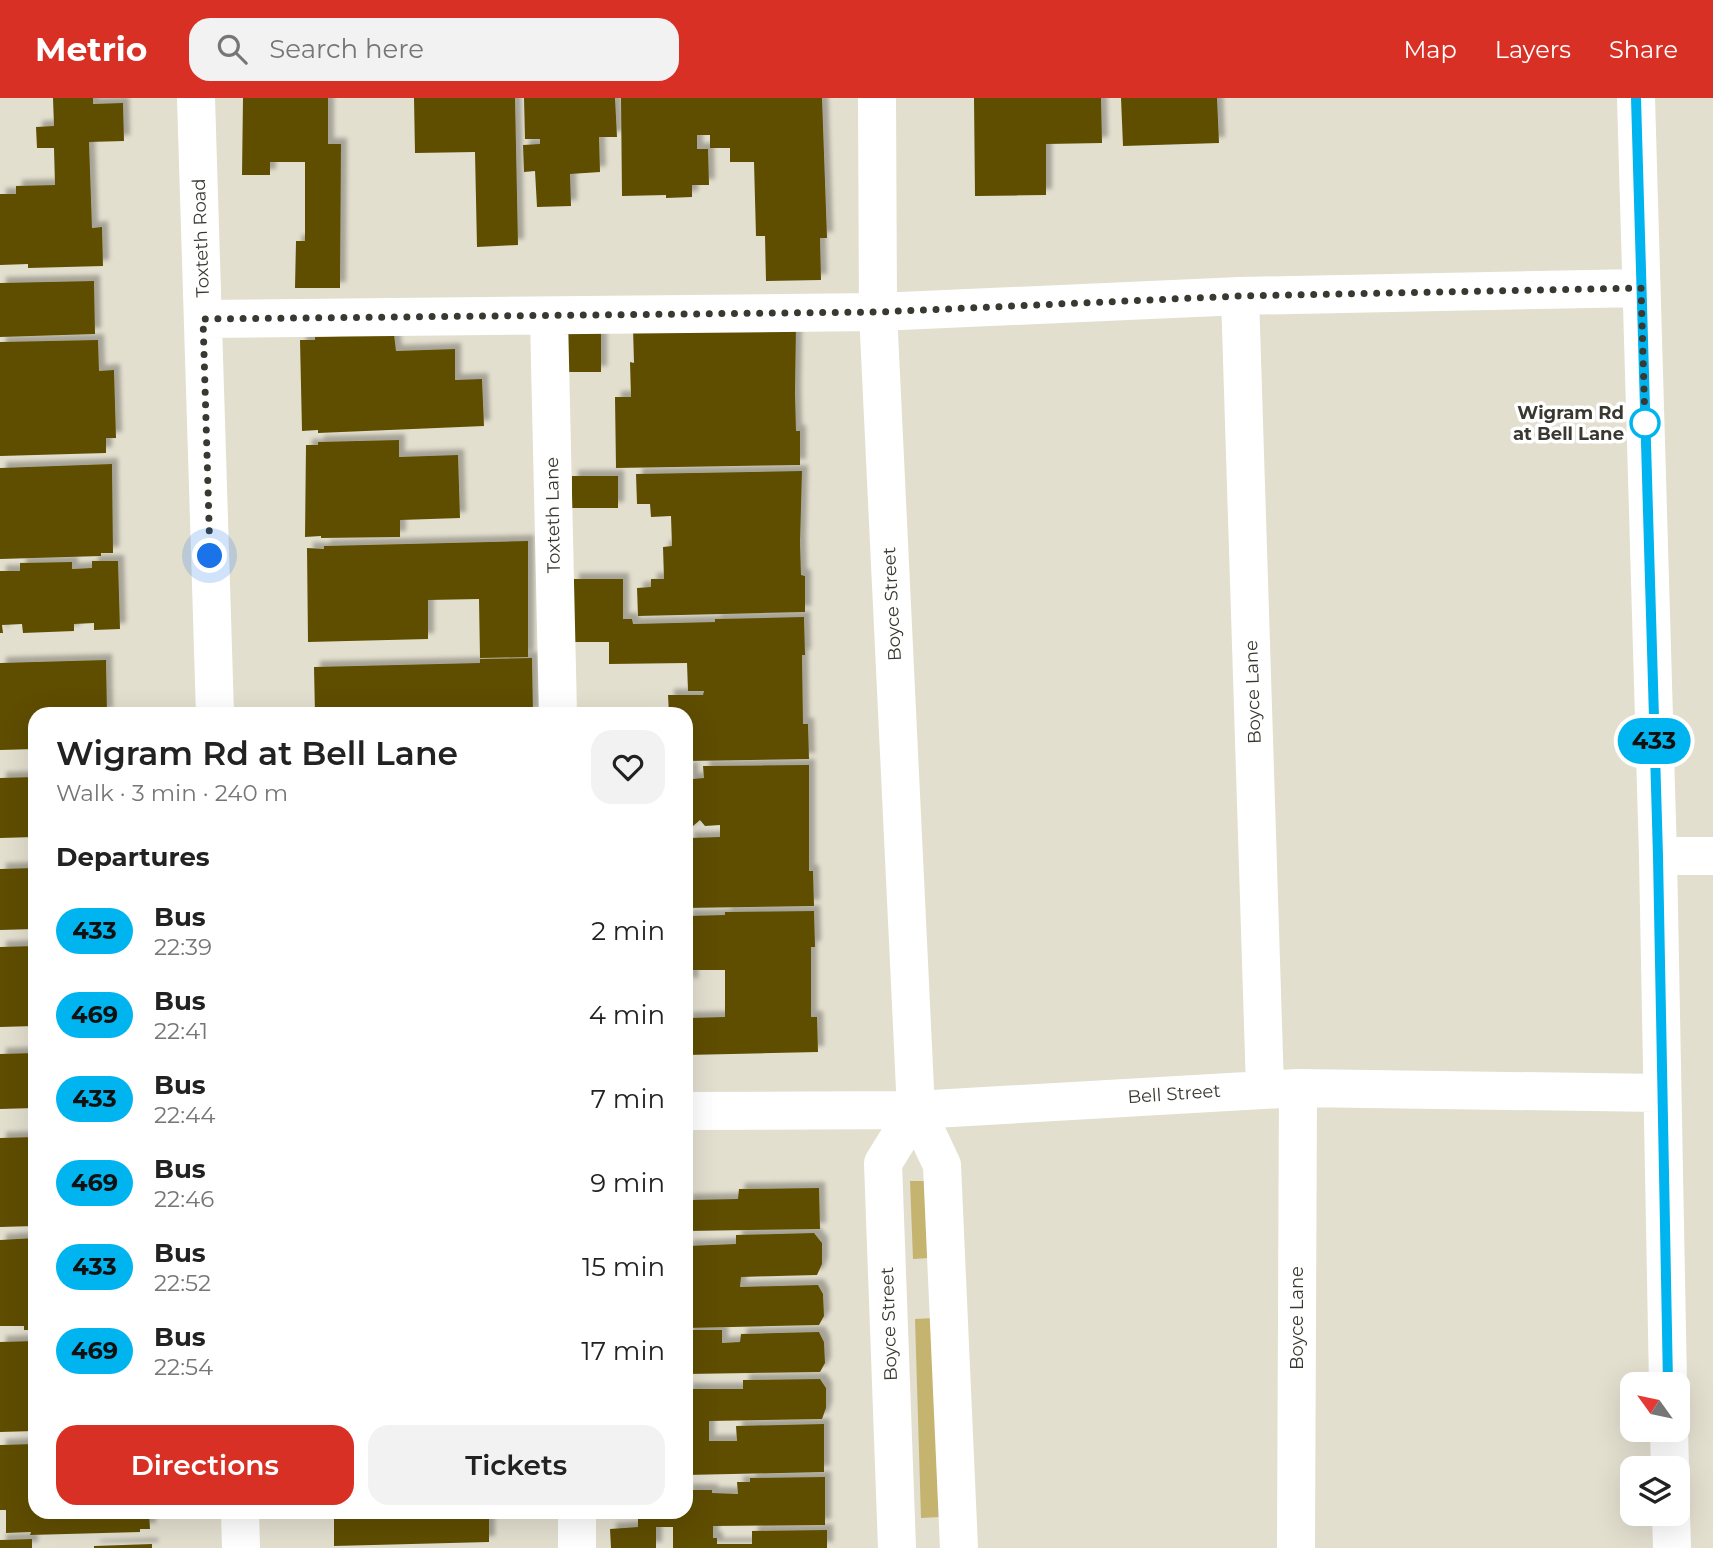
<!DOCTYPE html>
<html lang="en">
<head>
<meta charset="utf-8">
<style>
  body { margin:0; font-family:Montserrat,sans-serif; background:#f2f2f2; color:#222; height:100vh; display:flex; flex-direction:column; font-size:26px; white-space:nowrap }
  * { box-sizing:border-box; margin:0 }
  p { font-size:23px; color:#767676 }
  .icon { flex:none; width:38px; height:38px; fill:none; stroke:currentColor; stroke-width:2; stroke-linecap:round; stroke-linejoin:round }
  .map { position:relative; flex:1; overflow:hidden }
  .drawer { position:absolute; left:28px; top:609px; width:665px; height:812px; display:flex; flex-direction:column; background:#fff; border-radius:21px; box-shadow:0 7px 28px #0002 }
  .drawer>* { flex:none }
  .badge { padding:0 14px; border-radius:23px; font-size:24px; line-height:46px }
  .needle { width:46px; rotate:303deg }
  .tools { position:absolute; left:1620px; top:1274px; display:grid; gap:14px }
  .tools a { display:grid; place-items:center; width:70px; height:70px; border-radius:14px; background:#fff; box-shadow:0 7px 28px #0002; font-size:35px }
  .you { position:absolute; width:35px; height:35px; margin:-18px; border:5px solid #fff; border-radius:50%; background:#1a73e8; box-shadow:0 0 0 10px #1a73e833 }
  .map>.badge { position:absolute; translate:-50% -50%; box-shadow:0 0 0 4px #fff }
  h2 { padding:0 28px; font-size:26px; line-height:63px }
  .round { display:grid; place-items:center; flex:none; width:74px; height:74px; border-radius:21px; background:#f2f2f2 }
  .head { display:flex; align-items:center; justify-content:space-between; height:119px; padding:0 28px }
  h1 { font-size:33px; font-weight:600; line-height:52px }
  .primary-button { display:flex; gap:14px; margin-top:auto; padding:14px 28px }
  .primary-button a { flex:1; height:80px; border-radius:21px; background:#d93025; color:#fff; font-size:28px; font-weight:600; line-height:80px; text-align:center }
  .primary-button a+a { background:#f2f2f2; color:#222 }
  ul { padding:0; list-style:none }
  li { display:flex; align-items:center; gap:21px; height:84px; padding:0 28px }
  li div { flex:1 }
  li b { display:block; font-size:26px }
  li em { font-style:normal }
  li .badge { min-width:77px; font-weight:700; text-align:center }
  header { display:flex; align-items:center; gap:42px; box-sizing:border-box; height:98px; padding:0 35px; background:#d93025; color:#fff }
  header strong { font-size:33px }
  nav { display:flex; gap:38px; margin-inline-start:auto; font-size:24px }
  .search { width:490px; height:63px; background:#f2f2f2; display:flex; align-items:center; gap:18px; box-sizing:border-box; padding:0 24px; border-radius:21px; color:#767676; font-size:26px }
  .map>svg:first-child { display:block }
  .green { fill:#c5b470 }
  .building { fill:#5e4e04; filter:url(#shadow) }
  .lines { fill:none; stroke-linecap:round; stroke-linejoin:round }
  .minor { stroke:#fff; stroke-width:38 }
  .line-casing { stroke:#fff; stroke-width:16 }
  .line { stroke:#00b5ef; stroke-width:10 }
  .walk { stroke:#393831; stroke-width:7; stroke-dasharray:0 12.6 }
  .stop-dot { fill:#fff; stroke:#00b5ef; stroke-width:3.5 }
  .labels { text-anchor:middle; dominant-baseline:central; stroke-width:7; stroke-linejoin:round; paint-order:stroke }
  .street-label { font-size:18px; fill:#393831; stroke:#fff }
  .stop-label { font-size:18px; font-weight:bold; fill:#393831; stroke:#fff; text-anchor:end }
</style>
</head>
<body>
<header>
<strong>Metrio</strong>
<div class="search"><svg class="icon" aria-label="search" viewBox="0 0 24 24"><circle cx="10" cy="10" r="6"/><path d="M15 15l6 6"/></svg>Search here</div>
<nav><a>Map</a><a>Layers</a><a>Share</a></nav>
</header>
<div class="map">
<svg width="1713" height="1450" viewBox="0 0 1713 1450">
  <defs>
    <filter id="shadow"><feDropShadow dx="6" dy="-6" stdDeviation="2" flood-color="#0004"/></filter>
  </defs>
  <rect width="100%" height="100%" fill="#e3dfcf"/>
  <!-- green -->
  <path class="green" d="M910,1083H927L929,1160L913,1161Z
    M933,1220L940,1419L921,1420L915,1221Z"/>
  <!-- building -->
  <path class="building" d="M53,0H93V6L123,5L124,43L89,44L92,130L102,129L103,168L28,170V166L0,167V96H16V88L55,87L54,50H37L36,29L54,28Z
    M243,0H328V46H341L340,190H295L296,143H305V64H270V77H242Z
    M414,0H515L518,147L477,149L475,54L415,55Z
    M524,0H615L617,39H599L600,74L570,76L571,108L537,109L535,73L524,74L523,47L540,46V41H525Z
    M621,0H822L827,140H820L821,182L766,183L765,138H756L754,64H730V50H710V37H697V51H708L709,87H692V99L666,100V97L622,98Z
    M974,0H1101L1102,45L1046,46V97L975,98Z
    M1121,0H1217L1219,45L1123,48Z
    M94,183L95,236L0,239V185Z
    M796,227L795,295L796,333H800V367L616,370L615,299H631L630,264L634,265L633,230Z
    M564,232H601V274H563Z
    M394,236L396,253L455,251V282L482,281L484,328L318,335V332L302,333L300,242H315V239Z
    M98,242L99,273L114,272L116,340H106V355L0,358V244Z
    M399,342V359L458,357L460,420L400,422V439L321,440V438L305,439L306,347H318V344Z
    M112,366L113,455H101V458L0,461V370Z
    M802,373L800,445L801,477L805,478V514L638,518L637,490L651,489V481H664L663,449L672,448L671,418L651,419L650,406H637L636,376Z
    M572,378H618V410H572Z
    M528,443V559L480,560L479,501L428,502V541L308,544L307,450L324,451V448Z
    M92,463H118L120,531L94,532V525L74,526V533L23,535L22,526L2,527L3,535H0V473H20V465L72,464V471L92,470Z
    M573,481H623V521H632L633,526L715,524V521L804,519L805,557H802L803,626H808L809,661L686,663V616H669L668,597H703L704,593H688L687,565L609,566V544H573Z
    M532,560L533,616H315L314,569L480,565V561Z
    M106,562L107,616H35V651L0,652V565Z
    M809,667V773H813L814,808L686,810V766H689L688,740L720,739V727L705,728L700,722L686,734V671L692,670V681L704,680L703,668Z
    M35,679V739L0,740V680Z
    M35,770V831L0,832V771Z
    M814,813L815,849H811V919H817L818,954L686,957V920L725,919V872H692V886H686V818L725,817V814Z
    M35,848V928L0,929V849Z
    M35,955V1010L0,1011V956Z
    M35,1039V1128L0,1129V1040Z
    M819,1090L820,1131L686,1133V1102L738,1101L739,1091Z
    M814,1135L822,1145V1166L817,1177L741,1179L740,1189L818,1187L823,1196L824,1218L819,1227L686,1230V1148L736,1146V1137Z
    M35,1140V1232H24V1228H0V1142Z
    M686,1232H722V1245L740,1244L741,1236L819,1234L824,1244L825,1265L820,1274L686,1276Z
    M35,1243V1333L0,1334V1244Z
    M820,1281L826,1290V1310L822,1321L709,1323V1343H737L736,1328L824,1326V1374L686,1377V1291H743V1282Z
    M35,1346V1414H149L150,1431H140V1434L30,1437L31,1434L6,1435V1412H0V1347Z
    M825,1379V1427L713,1428V1440H717V1446H752V1433L827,1432V1450H673V1429H656V1450H611L610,1431L638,1429V1414H686V1392H712V1395L738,1396L737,1384H750V1380Z
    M334,1414H489V1444L334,1448Z
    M32,1441V1450H0V1442Z
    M152,1446V1450H94V1448Z"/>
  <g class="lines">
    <!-- minor -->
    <path class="minor" d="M196,0L215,616
      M877,0L878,214L916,1012L942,1067L959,1450
      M1636,0L1658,758L1668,1286
      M1240,198L1265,990
      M549,219L558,616
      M203,221L878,214L1240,198L1641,190
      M1658,758H1713
      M686,1013L916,1012L1298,990L1661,995
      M1669,1332L1670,1370
      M240,1414L241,1450
      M577,1414V1450
      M1671,1416L1672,1450
      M897,1450L883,1065L916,1012
      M1296,1450L1298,990"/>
  </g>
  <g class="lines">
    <!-- line casing -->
    <g class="line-casing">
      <path id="line" d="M1636,0L1658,758L1668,1286"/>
    </g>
    <!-- line -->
    <use href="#line" class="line"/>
    <!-- walk -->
    <path class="walk" d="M210,458L203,221L878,214L1240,198L1641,190L1645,325"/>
  </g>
  <!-- markers -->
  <circle class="stop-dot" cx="1645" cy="325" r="14"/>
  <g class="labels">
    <!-- street labels -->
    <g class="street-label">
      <text transform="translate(201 140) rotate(-92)">Toxteth Road</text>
      <text transform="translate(553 417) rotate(-91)">Toxteth Lane</text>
      <text transform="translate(892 506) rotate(-93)">Boyce Street</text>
      <text transform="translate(1253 594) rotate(-92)">Boyce Lane</text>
      <text transform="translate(1174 996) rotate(-4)">Bell Street</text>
      <text transform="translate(1297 1220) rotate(-90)">Boyce Lane</text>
      <text transform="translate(889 1226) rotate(-92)">Boyce Street</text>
    </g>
    <!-- stop labels -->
    <g class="stop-label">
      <text x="1624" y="315">Wigram Rd<tspan x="1624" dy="21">at Bell Lane</tspan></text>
    </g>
  </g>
</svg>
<div class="tools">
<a><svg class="needle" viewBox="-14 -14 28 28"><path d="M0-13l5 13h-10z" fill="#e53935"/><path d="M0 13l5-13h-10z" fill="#767676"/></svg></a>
<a><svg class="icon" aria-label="layers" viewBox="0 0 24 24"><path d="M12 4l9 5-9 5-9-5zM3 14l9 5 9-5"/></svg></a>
</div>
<div class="you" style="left:210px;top:458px"></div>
<b class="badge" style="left:1654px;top:643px;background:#00b5ef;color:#111">433</b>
<section class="drawer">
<div class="head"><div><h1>Wigram Rd at Bell Lane</h1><p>Walk · 3 min · 240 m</p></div><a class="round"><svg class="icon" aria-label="heart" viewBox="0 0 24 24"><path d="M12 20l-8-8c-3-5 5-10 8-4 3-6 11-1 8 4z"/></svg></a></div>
<h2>Departures</h2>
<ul>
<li><span class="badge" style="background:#00b5ef;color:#111">433</span><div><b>Bus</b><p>22:39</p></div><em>2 min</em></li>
<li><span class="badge" style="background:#00b5ef;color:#111">469</span><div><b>Bus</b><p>22:41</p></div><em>4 min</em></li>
<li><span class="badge" style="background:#00b5ef;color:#111">433</span><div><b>Bus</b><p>22:44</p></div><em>7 min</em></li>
<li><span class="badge" style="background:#00b5ef;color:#111">469</span><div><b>Bus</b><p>22:46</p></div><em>9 min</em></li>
<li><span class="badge" style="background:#00b5ef;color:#111">433</span><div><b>Bus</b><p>22:52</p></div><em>15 min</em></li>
<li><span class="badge" style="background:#00b5ef;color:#111">469</span><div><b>Bus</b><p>22:54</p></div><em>17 min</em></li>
</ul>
<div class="primary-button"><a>Directions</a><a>Tickets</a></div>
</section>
</div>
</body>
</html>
